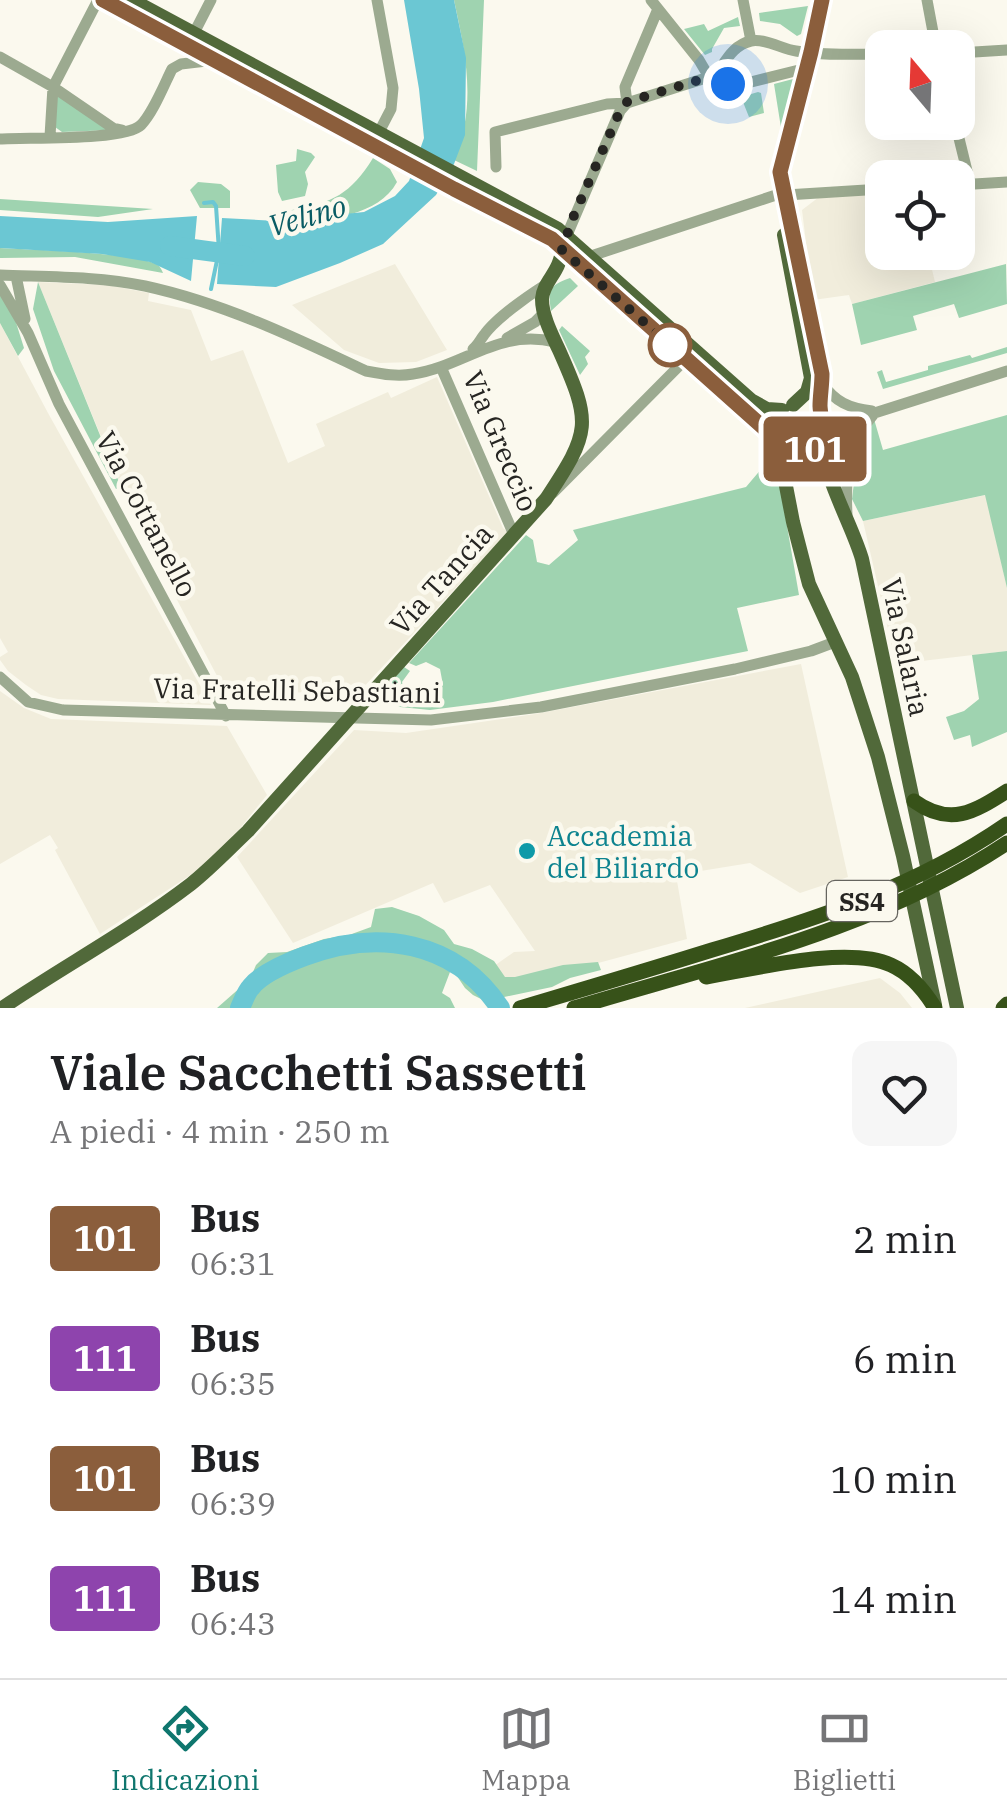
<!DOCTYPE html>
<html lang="it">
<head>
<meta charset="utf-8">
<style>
  body { margin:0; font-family:"IBM Plex Serif",serif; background:#f6f6f6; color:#202124; height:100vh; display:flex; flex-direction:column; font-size:38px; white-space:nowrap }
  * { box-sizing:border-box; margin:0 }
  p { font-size:32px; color:#757577 }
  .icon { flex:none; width:55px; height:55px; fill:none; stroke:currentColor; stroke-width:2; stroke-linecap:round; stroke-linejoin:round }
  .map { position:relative; height:1008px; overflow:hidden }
  .details { display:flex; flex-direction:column; background:#fff; flex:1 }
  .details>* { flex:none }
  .badge { padding:0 20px; border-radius:8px; font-size:35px; line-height:65px }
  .needle { width:65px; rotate:341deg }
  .tools { position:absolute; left:865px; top:30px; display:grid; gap:20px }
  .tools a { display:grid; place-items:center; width:110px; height:110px; border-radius:20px; background:#fff; box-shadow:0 10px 40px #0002; font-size:50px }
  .you { position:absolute; width:50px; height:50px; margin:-25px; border:8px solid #fff; border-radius:50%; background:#1a73e8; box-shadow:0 0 0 15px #1a73e833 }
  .map>.badge { position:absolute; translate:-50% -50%; box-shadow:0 0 0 5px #fff }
  .round { display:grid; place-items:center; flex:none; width:105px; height:105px; border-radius:20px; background:#f6f6f6 }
  .head { display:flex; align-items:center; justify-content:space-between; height:170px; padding:0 50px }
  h1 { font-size:48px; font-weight:600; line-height:75px }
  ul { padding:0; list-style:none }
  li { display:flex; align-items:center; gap:30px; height:120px; padding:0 50px }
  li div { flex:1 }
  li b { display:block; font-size:38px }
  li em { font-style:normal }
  li .badge { min-width:110px; font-weight:700; text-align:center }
  .tabs { display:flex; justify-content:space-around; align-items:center; height:140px; border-top:2px solid #e0e0e0; background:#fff; font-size:28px; color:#757577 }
  .tabs a { display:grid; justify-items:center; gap:5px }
  .tabs .current { color:#0f766e }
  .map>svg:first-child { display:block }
  .built { fill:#f1eddc }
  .green { fill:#9fd3b0 }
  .water { fill:#6bc7d3 }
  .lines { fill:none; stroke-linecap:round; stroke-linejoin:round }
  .stream { stroke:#6bc7d3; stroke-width:4 }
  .river { stroke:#6bc7d3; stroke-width:20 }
  .minor { stroke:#9caa90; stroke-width:11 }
  .major { stroke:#51693a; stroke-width:14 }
  .highway { stroke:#375219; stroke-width:15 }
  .line-casing { stroke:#fff; stroke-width:22 }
  .line { stroke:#8b5e3c; stroke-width:15 }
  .walk { stroke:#262522; stroke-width:10; stroke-dasharray:0 18 }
  .stop-dot { fill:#fff; stroke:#8b5e3c; stroke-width:5 }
  .culture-dot { fill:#0f9aa8; stroke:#fbf9ee; stroke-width:4 }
  .labels { text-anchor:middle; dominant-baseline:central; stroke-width:9; stroke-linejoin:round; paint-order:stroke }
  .shield { fill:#fbf9ee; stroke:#66655f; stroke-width:2.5 }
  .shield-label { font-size:25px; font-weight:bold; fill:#262522 }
  .street-label { font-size:28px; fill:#262522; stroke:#fbf9ee }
  .culture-label { font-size:28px; fill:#0d838f; stroke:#fbf9ee; text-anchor:start }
  .water-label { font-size:30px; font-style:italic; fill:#095b64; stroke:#fbf9ee }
</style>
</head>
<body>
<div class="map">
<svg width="1007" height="1008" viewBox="0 0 1007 1008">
  <rect width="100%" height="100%" fill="#fbf9ee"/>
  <!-- built -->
  <path class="built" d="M882,193V252L928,253L935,282L852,304L849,295L813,300L802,210L819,197Z
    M395,264L447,350L416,362L379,363L344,350L292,305Z
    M38,282L107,285L149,293L148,301L191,310L211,361L243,350L288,463L325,446L316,424L388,392L391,398L437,377L503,528L508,532L359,692L226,693L135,520Z
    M0,323L48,413L211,705L58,699L41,695L26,685L8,671L0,660V657L8,652L0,638Z
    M986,495L1007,588V651L896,664L863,521Z
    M801,664L848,877L800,893L750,863L676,875L687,939L513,986L494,966L514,952L535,951L490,885L444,903L433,883L293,943L237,857L354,730L406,733L535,714Z
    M0,691L24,708L51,719L227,726L267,795L225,847L189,876L100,934L55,850L58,848L50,835L0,864Z
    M880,978L900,993L912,1008H745Z"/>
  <!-- green -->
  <path class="green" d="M454,0H484L477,171L454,160C477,105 466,56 454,0Z
    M808,6L801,34L797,36L780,24L760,21L759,13Z
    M738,17L740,26L724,28L712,49V52L705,55L684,29L704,24L708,31Z
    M793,79L796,80L782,134L774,84Z
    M54,90L112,130L62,132L55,127Z
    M758,92L761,93L764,113L749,117L741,97Z
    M297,149L311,153L315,157L305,172L308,184L305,196L282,201L278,192L276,165L296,161Z
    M373,158L390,169L397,182C378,217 329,218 294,224L286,220L292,210C332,203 351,194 373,158Z
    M198,182L221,184L230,191V208H200L190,190Z
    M0,199L153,209L98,217L0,210Z
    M0,248C27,250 142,252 159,266C161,268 162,271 163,273L75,257L0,258Z
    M1006,264L1007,304L959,318L954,304L913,316L917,330L861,345L852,304Z
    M570,278L578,286L551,311C548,291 549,285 570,278Z
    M38,282L121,487L116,489L54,371L33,309Z
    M0,294L14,316L24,348L18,356L0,323Z
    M562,326L590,351L585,357L588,364L580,375L559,330Z
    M1007,347V353L883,389L877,372L882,370L886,382L928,370V366L970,355L972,358Z
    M1007,415V588L985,495L863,521L852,499L856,466L863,435L874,419L883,450Z
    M775,457L799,595L737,608L748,651L493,702L430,710L400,707L392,703L388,686L404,667L410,671L402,682L404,689L422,695L443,685L440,669L426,662L416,666L409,663L526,535L533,540L537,562L549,565L578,540L573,530L746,487L769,460Z
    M1007,651V732L972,747L970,735L954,740L946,717L964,711L979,699L972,655Z
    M392,907L419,916L444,930L454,944L472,949L494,961L505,977H515L563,965L598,962L601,970L570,978L552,987L485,1001L473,995L465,988L455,973L450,972L442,993L450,998L455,1008H217L250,979L256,965L268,953L287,952L324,939L349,935L371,927L375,909Z"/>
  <!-- water -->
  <path class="water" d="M404,0H454L466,58L465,135L454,164L436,195L383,244L340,263L276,287L217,284L222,218L277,221L364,212L395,196L409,181L424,138L419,89Z
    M0,216L108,222L197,216L191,281L150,262L102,254L0,248Z"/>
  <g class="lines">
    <!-- stream -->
    <path class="stream" d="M204,203L213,202L216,206L219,251L211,289"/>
    <!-- river -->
    <path class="river" d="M170,246L245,256
      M240,1008C243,1002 246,992 251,987C262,973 289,962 305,956C377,929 455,940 500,1008"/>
    <!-- minor -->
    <path class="minor" d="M377,0L393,88L391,109L378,134
      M651,0L699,60L709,77
      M743,0L751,41
      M927,0L936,48
      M192,37L211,0
      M958,53L1007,50
      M0,57L53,87L113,128L122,130
      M807,68L735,86L728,84L722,66C729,55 737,44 751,41C765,38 782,49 796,51C825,56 854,54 882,54
      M955,122L969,179
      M50,136L53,87L98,0
      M0,139C27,137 125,141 141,125C153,113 164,85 172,69L181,64L215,60
      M496,167L495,132L607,104L627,103L625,87L658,9
      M958,185L1007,182
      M786,195L882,189
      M567,235L620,111L627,103L709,77L723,75
      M591,256L776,195
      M0,275C48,277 97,276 145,286C223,303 294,337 366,371C382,374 397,377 413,374C465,366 499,328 555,342
      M16,276L25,319
      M0,285L28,333L59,404L226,716
      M507,338L535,322L544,313
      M473,349C478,345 480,340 484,335C495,319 528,296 545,285
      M441,367L514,535
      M822,383C835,402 849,408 872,411
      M824,433L843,423L1007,371
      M553,493L685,360
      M847,514C845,479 848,442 873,415
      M0,677L28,702L63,710L431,720L541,707L735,669L811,651L835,642"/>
    <!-- major -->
    <path class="major" d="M103,0L454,189L552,239L774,437C779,447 786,455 799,455C833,455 821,425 820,407C820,399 821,390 822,383L780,172
      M132,0L558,229L751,400L767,409L782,410
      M779,179L822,0
      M784,235L811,378L807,392L793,405
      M823,439C821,473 852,524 862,559L957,1008
      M778,445L793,522L809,584L852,677L878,757L903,856L935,1005
      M2,1008C64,966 131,930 191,884C211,868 229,849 248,831L546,499C591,431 592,424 559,350C552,335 542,316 542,299C543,285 553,277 558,265C562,256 564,244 567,235"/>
    <!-- highway -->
    <path class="highway" d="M914,801C950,827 974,812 1007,791
      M706,977C754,969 848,945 891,965C911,974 924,990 935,1008
      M520,1008C584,989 648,970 712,950C816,919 916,887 1007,824
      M574,1008C720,964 878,929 1007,843
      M1003,1008L1007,1004"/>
  </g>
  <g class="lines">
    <!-- line casing -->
    <g class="line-casing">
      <path id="line" d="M103,0L454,189L552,239L774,437C780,447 786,455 798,455C833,455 821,425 820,406C820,396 822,385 822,374L780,172L811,52L822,0"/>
    </g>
    <!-- line -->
    <use href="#line" class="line"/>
    <!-- walk -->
    <path class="walk" d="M670,345L562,250L572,220L620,111L627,102L709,77L723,75L728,84"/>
  </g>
  <!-- markers -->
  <circle class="stop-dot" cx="670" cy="345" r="20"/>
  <circle class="culture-dot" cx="527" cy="851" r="10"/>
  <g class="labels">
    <!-- shield labels -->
    <rect class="shield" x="827" y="881" width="70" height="40" rx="8"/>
    <g class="shield-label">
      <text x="862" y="901">SS4</text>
    </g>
    <!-- street labels -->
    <g class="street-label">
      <text transform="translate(501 441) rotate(67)">Via Greccio</text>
      <text transform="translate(147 514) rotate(62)">Via Cottanello</text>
      <text transform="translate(441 579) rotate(-48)">Via Tancia</text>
      <text transform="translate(906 647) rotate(78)">Via Salaria</text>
      <text transform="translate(297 690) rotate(1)">Via Fratelli Sebastiani</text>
    </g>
    <!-- culture labels -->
    <g class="culture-label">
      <text x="547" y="835">Accademia<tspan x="547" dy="32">del Biliardo</tspan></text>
    </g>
    <!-- water labels -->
    <g class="water-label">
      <text transform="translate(307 215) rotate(-16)">Velino</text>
    </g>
  </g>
</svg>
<div class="tools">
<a><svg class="needle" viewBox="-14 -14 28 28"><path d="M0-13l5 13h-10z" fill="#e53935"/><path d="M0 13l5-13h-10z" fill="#757577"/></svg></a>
<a><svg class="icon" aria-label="locate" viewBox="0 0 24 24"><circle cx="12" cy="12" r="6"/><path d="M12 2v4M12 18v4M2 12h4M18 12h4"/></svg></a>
</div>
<div class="you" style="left:728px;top:84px"></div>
<b class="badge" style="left:815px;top:449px;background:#8b5e3c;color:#fff">101</b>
</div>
<section class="details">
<div class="head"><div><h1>Viale Sacchetti Sassetti</h1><p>A piedi · 4 min · 250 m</p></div><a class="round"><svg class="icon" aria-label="heart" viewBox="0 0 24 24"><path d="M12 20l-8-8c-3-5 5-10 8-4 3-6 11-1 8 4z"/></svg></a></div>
<ul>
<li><span class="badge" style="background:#8b5e3c;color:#fff">101</span><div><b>Bus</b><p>06:31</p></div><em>2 min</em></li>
<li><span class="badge" style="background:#8e44ad;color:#fff">111</span><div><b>Bus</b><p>06:35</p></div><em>6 min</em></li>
<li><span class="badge" style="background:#8b5e3c;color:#fff">101</span><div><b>Bus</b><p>06:39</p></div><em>10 min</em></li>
<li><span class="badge" style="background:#8e44ad;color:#fff">111</span><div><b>Bus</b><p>06:43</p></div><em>14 min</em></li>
</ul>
</section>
<nav class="tabs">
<a class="current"><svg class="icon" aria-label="directions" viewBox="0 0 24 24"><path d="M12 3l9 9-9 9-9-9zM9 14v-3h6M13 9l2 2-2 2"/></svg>Indicazioni</a>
<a><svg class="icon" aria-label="map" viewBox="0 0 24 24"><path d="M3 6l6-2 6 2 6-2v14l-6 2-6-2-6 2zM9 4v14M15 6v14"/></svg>Mappa</a>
<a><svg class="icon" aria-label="tickets" viewBox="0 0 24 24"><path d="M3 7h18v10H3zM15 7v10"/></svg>Biglietti</a>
</nav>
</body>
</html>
